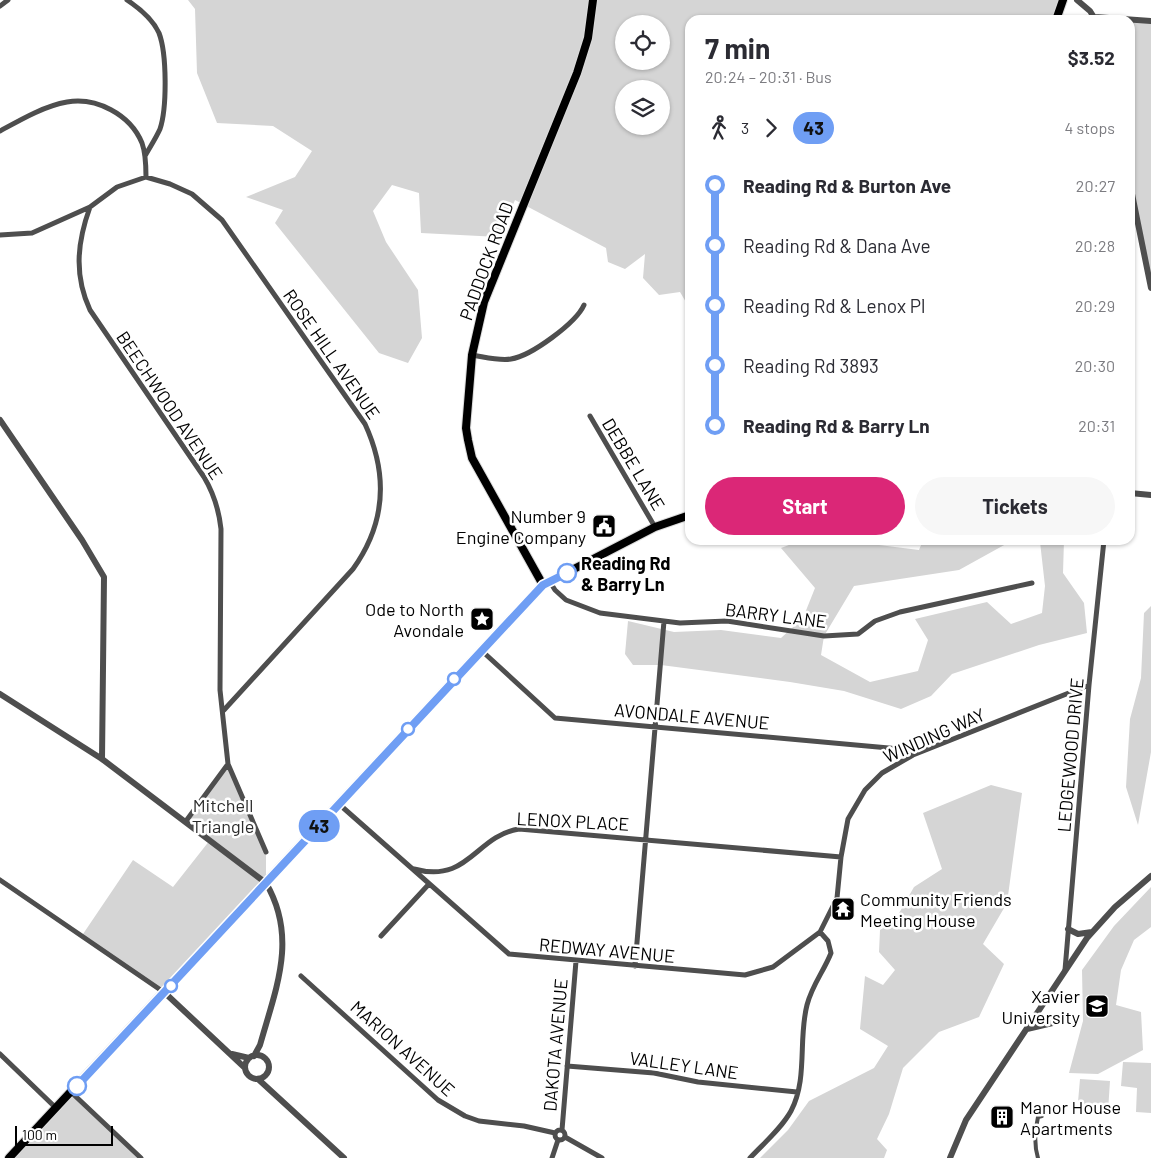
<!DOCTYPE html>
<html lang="en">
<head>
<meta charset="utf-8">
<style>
  body { margin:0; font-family:Barlow,sans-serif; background:#f7f7f7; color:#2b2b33; height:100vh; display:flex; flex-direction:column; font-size:19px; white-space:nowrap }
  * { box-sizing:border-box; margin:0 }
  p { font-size:16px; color:#7c7c81 }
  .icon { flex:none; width:28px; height:28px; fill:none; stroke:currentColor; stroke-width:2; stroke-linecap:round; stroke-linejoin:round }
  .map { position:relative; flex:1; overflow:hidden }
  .details { position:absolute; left:685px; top:15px; width:450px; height:530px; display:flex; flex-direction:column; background:#fff; border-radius:15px; box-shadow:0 1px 4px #0004 }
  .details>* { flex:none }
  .badge { padding:0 10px; border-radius:16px; font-size:18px; line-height:32px }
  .fabs { position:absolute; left:615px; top:15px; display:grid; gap:10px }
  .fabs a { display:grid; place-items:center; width:55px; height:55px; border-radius:50%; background:#fff; box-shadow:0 1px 4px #0004; font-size:25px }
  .scale { position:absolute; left:15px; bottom:12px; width:98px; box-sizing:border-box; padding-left:5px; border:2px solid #000; border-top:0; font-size:14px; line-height:18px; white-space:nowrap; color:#000; -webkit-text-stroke:4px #fff; paint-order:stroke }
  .map>.badge { position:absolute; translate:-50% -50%; box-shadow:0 0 0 2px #fff }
  .legs { display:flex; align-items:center; gap:8px; height:55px; padding:0 20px; font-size:16px }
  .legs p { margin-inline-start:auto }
  .head { display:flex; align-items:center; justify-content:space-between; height:85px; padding:0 20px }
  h1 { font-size:28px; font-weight:700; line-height:38px }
  .button { display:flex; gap:10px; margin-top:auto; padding:10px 20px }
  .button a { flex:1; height:58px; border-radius:30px; background:#db2777; color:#fff; font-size:20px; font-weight:700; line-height:58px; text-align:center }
  .button a+a { background:#f7f7f7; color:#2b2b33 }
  ul { padding:0 20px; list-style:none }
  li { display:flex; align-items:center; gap:18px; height:60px; font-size:19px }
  li i { display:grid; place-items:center; width:8px; height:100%; margin:0 6px; background:currentColor }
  li i::after { content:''; width:12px; height:12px; margin:-6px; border:4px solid; border-radius:50%; background:#fff }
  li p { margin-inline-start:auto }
  li:first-child i { background:linear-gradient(#0000 50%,currentColor 0) }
  li:last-child i { background:linear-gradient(currentColor 50%,#0000 0) }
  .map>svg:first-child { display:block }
  .green { fill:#d5d5d5; fill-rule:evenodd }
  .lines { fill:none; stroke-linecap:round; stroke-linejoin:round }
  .primary-casing { stroke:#dbdbdb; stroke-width:10 }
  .pedestrian { stroke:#4e4e4e; stroke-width:4 }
  .minor { stroke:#4e4e4e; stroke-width:5 }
  .tertiary { stroke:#4e4e4e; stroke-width:6 }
  .primary { stroke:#000; stroke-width:8 }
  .line-1-casing { stroke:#fff; stroke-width:11 }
  .line-1 { stroke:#6f9ef4; stroke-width:8 }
  .stop-1-dot { fill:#fff; stroke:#6f9ef4; stroke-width:2.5 }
  .labels { text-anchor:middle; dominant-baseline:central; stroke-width:5; stroke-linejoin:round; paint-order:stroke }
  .street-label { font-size:18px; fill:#000; stroke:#fff }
  .poi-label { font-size:18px; fill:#000; stroke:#fff; text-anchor:end }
  .stop-label { font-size:18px; font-weight:bold; fill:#000; stroke:#fff; text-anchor:start }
  .park-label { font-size:18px; fill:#2c2c2c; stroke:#fff }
</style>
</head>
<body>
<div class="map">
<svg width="1151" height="1158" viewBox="0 0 1151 1158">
  <rect width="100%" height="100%" fill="#fff"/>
  <!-- green -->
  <path class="green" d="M188,0H1063L1056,20H690V309L680,292L659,295L643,278L645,254L625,269L608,262L606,248L515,200L499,237L421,233L419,193L392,185L373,211L386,242L418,290L422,338L408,363L379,353L275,223L283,210L246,197L295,177L312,151L273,126L217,123L197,73L195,9ZM624,24H661V61H624ZM624,89H661V126H624Z
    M1130,20L1151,21V288L1130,184Z
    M802,540H854L855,542L919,550L923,540H1064L1063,573L1084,603L1087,633L1039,645L952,674L931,696L901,709L844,691L790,682L661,665H633L625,654L628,621L674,632L721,630L781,638L803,618L815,588L781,548ZM1040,542L1045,586L1042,613L1011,624L987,602L915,619L928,640L918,671L870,682L821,655L824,636L854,586L959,570L1006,544Z
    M1151,606V752L1138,825L1126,787L1130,719L1141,678L1144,613Z
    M228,764L266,852V883L165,993L81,937L133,860L173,887L210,840L186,821Z
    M991,785L1022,793L1007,903L983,944L1004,964L979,1017L939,1032L903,1068L889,1114L877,1139L887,1150L884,1158H760L788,1130L809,1101L874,1068L888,1046L860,1029L865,976L883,985L895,970L879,952L880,930L894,922L914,887L942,869L923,813Z
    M1151,887V927L1134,940L1121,970L1116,1005L1141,1012L1143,1050L1098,1074L1069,1073L1083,1021L1082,970L1114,926Z
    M1123,1062L1151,1063V1113L1136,1112L1137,1088L1121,1086Z
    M1080,1079L1110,1081L1108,1111L1103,1106L1091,1108L1078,1102Z
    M71,1092L141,1158H9Z"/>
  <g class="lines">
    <!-- primary casing -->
    <g class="primary-casing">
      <path id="primary" d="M1056,20L1063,0
        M543,585L472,458L468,440L466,428L472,355L484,302L577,73L588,38L593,0
        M9,1158L543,585L655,527L690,515"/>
    </g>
    <!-- pedestrian -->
    <path class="pedestrian" d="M1038,1158C1034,1145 1035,1130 1038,1117L1042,1116"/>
    <!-- minor -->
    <path class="minor" d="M127,0C139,8 153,20 159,33C167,54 167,108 160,129C156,138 150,147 145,156
      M0,6L8,0
      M0,131C20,120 44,106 67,102C96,97 130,114 142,143C146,154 146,166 146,177
      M90,207C77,243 74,275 90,310L204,477C214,494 219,510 221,529L220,690L228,764L186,821
      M0,235L32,233L90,207L117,187L146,177L170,184L192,194L222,220L365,424C388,474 386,523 353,569L224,710
      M472,355C485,357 499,361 511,359C531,356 576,323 584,305
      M590,416L655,527
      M550,582L555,590L566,600L600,613L680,623L727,621L824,636L858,634L875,621L900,612L1032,583
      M482,651L555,718L922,751
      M228,764L266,852
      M340,805L509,954L745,975L773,967L820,932L837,898L841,857L848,819L865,790L882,773L913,755L1089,685
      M414,869C469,884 475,836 519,829L841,857
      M0,880L165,993
      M381,936L429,884
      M635,966L664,621
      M1065,970L1089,685L1104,540
      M301,976L438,1100L465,1116L479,1121L524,1126L555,1133
      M0,1054L56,1108
      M567,1066L654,1073L698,1082L797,1092
      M71,1092L141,1158
      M555 1135a5 5 0 1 1 10 0a5 5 0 1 1-10 0Z
      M562,1130L576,961
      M565,1137L602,1158
      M552,1158L558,1140
      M750,1158C764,1143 781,1129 791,1111C808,1079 798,1039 807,1005C812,985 824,971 831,953L828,941L820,932"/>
    <!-- tertiary -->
    <path class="tertiary" d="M1077,0L1090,11L1095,19
      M1095,17L1151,21
      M1130,184L1151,288
      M0,420L82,540L104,577L102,759
      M1130,493L1151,495
      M0,694L102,759L266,883C298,938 276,988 260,1045L254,1056
      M1068,929L1078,934L1092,932
      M165,993L245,1068
      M1027,1029L1061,1021
      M232,1054L249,1058
      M245 1067a12 12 0 1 1 24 0a12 12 0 1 1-24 0Z
      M258,1079L344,1158
      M950,1158L966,1120L1087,938L1115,907L1151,876"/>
    <!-- primary -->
    <use href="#primary" class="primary"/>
  </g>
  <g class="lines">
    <!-- line-1 casing -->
    <g class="line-1-casing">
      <path id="line-1" d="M77,1086L543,585L567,573"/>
    </g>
    <!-- line-1 -->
    <use href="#line-1" class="line-1"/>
  </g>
  <!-- icons -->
  <defs>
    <g id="civic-square" transform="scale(1.25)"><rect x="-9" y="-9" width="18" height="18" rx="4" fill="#000" stroke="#fff"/><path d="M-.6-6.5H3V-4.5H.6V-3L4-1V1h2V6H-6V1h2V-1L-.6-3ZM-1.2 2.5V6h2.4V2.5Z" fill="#fff"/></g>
    <g id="sight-square" transform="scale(1.25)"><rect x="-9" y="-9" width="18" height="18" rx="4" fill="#000" stroke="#fff"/><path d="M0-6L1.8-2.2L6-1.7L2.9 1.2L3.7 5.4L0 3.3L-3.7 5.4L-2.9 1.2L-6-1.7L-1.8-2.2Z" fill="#fff"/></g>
    <g id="temple-square" transform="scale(1.25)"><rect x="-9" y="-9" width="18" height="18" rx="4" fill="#000" stroke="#fff"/><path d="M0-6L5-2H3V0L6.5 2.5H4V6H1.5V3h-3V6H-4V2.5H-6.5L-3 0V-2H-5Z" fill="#fff"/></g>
    <g id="university-square" transform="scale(1.25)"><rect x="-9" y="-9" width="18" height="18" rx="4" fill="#000" stroke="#fff"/><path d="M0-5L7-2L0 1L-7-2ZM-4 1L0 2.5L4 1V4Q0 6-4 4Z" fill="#fff"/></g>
    <g id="building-square" transform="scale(1.25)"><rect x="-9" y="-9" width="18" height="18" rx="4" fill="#000" stroke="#fff"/><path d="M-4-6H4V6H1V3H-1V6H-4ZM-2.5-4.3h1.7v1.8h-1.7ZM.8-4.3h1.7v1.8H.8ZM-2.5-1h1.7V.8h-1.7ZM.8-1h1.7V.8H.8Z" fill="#fff"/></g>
  </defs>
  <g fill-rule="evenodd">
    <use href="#civic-square" x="604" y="526"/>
    <use href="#sight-square" x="482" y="619"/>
    <use href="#temple-square" x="843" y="909"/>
    <use href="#university-square" x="1097" y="1006"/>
    <use href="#building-square" x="1002" y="1117"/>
  </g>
  <!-- markers -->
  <g class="stop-1-dot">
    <circle cx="567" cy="573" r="9"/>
    <circle cx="454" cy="679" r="6"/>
    <circle cx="408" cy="729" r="6"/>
    <circle cx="171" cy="986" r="6"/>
    <circle cx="77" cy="1086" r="9"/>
  </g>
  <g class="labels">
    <!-- street labels -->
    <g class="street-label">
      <text transform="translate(486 261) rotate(-70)">PADDOCK ROAD</text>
      <text transform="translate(332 354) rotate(55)">ROSE HILL AVENUE</text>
      <text transform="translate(170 405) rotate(56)">BEECHWOOD AVENUE</text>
      <text transform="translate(634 464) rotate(59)">DEBBE LANE</text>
      <text transform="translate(776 615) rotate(7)">BARRY LANE</text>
      <text transform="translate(692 716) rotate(5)">AVONDALE AVENUE</text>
      <text transform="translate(934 735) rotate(-24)">WINDING WAY</text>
      <text transform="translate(1070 755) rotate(-85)">LEDGEWOOD DRIVE</text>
      <text transform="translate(573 821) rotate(3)">LENOX PLACE</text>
      <text transform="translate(607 950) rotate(5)">REDWAY AVENUE</text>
      <text transform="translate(555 1045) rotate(-85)">DAKOTA AVENUE</text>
      <text transform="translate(403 1048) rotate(42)">MARION AVENUE</text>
      <text transform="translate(684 1065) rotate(8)">VALLEY LANE</text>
    </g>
    <!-- poi labels -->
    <g class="poi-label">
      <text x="586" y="516">Number 9<tspan x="586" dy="21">Engine Company</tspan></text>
      <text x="464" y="609">Ode to North<tspan x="464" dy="21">Avondale</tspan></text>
      <text x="860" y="899" text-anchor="start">Community Friends<tspan x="860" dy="21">Meeting House</tspan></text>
      <text x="1080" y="996">Xavier<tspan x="1080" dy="21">University</tspan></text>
      <text x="1020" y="1107" text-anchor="start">Manor House<tspan x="1020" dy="21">Apartments</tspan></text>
    </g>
    <!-- stop labels -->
    <g class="stop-label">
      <text x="581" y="563">Reading Rd<tspan x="581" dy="21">&amp; Barry Ln</tspan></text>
    </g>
    <!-- park labels -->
    <g class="park-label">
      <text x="223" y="805">Mitchell<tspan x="223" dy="21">Triangle</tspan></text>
    </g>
  </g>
</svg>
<div class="fabs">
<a><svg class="icon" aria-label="locate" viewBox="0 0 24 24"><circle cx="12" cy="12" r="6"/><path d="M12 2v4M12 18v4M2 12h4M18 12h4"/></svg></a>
<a><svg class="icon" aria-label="layers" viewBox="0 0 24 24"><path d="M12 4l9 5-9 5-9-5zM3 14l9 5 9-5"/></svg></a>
</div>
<div class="scale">100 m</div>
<b class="badge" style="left:319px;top:826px;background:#6f9ef4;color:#111">43</b>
<section class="details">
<div class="head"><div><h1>7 min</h1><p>20:24 – 20:31 · Bus</p></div><b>$3.52</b></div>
<div class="legs"><svg class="icon" aria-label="walk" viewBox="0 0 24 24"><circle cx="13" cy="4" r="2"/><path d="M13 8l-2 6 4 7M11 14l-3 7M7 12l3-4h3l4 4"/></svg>3<svg class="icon" aria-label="forward" viewBox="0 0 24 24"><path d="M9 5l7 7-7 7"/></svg><b class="badge" style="background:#6f9ef4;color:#111">43</b><p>4 stops</p></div>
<ul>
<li><i style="color:#6f9ef4"></i><b>Reading Rd &amp; Burton Ave</b><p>20:27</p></li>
<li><i style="color:#6f9ef4"></i><span>Reading Rd &amp; Dana Ave</span><p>20:28</p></li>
<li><i style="color:#6f9ef4"></i><span>Reading Rd &amp; Lenox Pl</span><p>20:29</p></li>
<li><i style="color:#6f9ef4"></i><span>Reading Rd 3893</span><p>20:30</p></li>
<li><i style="color:#6f9ef4"></i><b>Reading Rd &amp; Barry Ln</b><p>20:31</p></li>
</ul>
<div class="button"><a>Start</a><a>Tickets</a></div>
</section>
</div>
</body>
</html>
